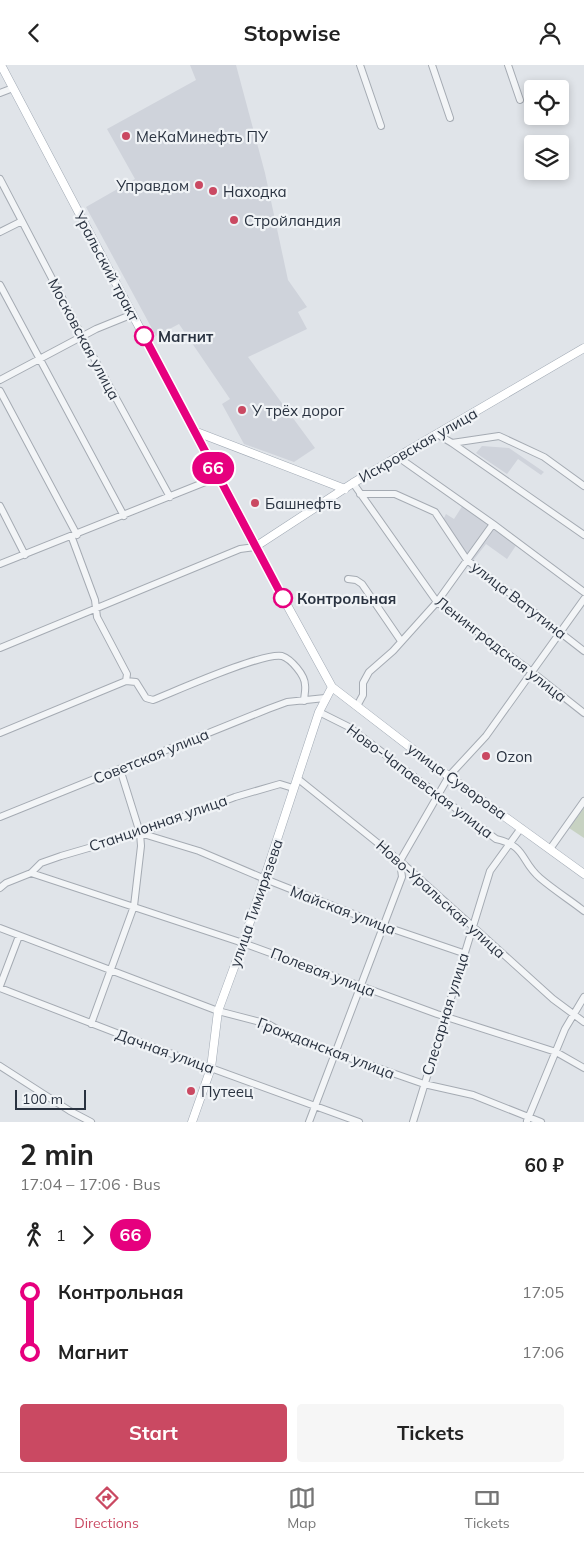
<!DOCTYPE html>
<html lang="en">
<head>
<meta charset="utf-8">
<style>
  body { margin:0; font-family:Mulish,sans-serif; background:#f6f6f6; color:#222; height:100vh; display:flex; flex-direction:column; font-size:19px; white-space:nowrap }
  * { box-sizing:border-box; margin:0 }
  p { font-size:16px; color:#767676 }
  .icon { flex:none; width:28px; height:28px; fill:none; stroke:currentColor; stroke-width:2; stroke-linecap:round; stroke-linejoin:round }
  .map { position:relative; height:1057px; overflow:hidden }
  .side { display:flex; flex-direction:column; background:#fff; flex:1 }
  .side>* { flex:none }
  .badge { padding:0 10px; border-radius:16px; font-size:18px; line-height:32px }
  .buttons { position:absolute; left:524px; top:15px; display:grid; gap:10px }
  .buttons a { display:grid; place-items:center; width:45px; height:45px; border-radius:5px; background:#fff; box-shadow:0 2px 8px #0003; font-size:25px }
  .scale { position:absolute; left:15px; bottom:12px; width:71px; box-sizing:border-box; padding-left:5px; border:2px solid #293240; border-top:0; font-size:14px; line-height:18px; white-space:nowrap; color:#293240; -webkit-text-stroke:4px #f0f3f6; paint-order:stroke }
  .map>.badge { position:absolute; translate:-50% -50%; box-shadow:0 0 0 2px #fff }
  .legs { display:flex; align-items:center; gap:8px; height:55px; padding:0 20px; font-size:16px }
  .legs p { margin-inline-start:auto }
  .headline { display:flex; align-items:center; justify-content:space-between; height:85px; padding:0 20px }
  h1 { font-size:28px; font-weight:700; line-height:38px }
  .action { display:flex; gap:10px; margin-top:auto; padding:10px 20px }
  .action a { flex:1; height:58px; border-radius:5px; background:#ca4962; color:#fff; font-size:20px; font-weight:700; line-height:58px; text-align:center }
  .action a+a { background:#f6f6f6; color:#222 }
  ul { padding:0 20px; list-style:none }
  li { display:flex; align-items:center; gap:18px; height:60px; font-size:19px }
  li i { display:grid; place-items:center; width:8px; height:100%; margin:0 6px; background:currentColor }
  li i::after { content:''; width:12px; height:12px; margin:-6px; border:4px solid; border-radius:50%; background:#fff }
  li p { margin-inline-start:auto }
  li:first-child i { background:linear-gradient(#0000 50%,currentColor 0) }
  li:last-child i { background:linear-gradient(currentColor 50%,#0000 0) }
  header { display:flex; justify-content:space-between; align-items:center; height:65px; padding:0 20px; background:#fff; font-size:22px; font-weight:700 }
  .tab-bar { display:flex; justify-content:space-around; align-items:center; height:70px; border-top:1px solid #e0e0e0; background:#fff; font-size:14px; color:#767676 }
  .tab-bar a { display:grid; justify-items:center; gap:2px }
  .tab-bar .selected { color:#ca4962 }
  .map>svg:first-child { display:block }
  .built { fill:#cfd3db }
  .green { fill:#c7d2c2 }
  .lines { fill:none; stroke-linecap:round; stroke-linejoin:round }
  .minor-casing { stroke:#a5abb3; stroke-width:8 }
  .major-casing { stroke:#a0a9b4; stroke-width:9 }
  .minor { stroke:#f3f5f7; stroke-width:6 }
  .major { stroke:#fff; stroke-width:8 }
  .line-1-casing { stroke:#fff; stroke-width:11 }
  .line-1 { stroke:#e6007e; stroke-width:8 }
  .poi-dot { fill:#ca4962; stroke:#f0f3f6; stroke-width:2 }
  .stop-1-dot { fill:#fff; stroke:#e6007e; stroke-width:2.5 }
  .labels { text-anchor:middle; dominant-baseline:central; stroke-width:4.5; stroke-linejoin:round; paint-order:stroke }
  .poi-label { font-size:15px; fill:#293240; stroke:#f0f3f6; text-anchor:start }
  .street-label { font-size:15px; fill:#293240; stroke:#f0f3f6 }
  .stop-label { font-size:15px; font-weight:bold; fill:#293240; stroke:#f0f3f6; text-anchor:start }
</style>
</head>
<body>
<header><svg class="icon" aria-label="back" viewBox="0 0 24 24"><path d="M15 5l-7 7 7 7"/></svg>Stopwise<svg class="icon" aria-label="person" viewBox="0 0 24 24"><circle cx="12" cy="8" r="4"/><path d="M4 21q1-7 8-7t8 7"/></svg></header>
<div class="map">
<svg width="584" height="1057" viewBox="0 0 584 1057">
  <rect width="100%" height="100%" fill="#e0e4e9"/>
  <!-- built -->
  <path class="built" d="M190,0H236L265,108L288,215L307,242L298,247L307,264L248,292L315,383L294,397L244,379L222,339L230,334L179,259L156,271L86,142L135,114L107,64L196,15Z
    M482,381L509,383L544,407L541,410L518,394L507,409L476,388Z
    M463,440L517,479L507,494L486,479L472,497L443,455L446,449L454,454Z"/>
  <!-- green -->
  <path class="green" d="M584,743V773L569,763Z"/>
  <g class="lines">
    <!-- minor casing -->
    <g class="minor-casing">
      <path id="minor" d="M360,0L381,61
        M432,0L450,53
        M508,0L520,35
        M0,28L13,23
        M0,114L82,271L170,432
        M0,167L22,156
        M0,220L124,451
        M0,315L96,264L133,249
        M0,326L77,470
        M437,369L452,378L584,470
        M452,378L499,371L544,392L584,421
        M398,392L493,459L584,527
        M353,418L437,537L532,607L584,648
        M360,429H395L435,447L467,495L584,586
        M0,441L25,490
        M72,473L95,535L97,552L127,609L126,616
        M0,499L218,412
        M348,514L356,515L362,519L401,576
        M0,583L240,484L255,482
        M357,641L363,630V618L369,607L393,586L437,537L493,459
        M319,647L349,662L496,774C527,781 520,796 540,813C554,825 570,835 584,846
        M0,668L126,616L136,617L146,633L153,635C176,626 263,587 282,591C291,594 305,610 305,620C306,625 304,631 304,636
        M297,713L400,796L553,934L584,957
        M0,752L268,644L287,637L325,633
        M140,768L199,786L265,814L384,861L463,888
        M550,784L584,736
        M31,808L243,878L437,949L556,987L584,1003
        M0,823L6,818L31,808L41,798L61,791L140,768L235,732L280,719L293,723
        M0,863L218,946L268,959L295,974L424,1019L473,1030L541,1057
        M0,921L19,871
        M0,923L145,979L359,1057
        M91,959L134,841L141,781L140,768L120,704
        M0,1001L70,1046L91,1057
        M527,1056L565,964L584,932
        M309,1057L402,812L400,796L449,711L486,671L584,534
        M413,1057L490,806L521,763"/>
    </g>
    <!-- major casing -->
    <g class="major-casing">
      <path id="major" d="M1,0L253,478L332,622L432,699L584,809
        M194,366L345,424
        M255,482L353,418L584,283
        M192,1057L211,1003L218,946L243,878L319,647L332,622"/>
    </g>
    <!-- minor -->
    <use href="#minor" class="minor"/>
    <!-- major -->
    <use href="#major" class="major"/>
  </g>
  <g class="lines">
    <!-- line-1 casing -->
    <g class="line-1-casing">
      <path id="line-1" d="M144,271L283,533"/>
    </g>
    <!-- line-1 -->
    <use href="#line-1" class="line-1"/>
  </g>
  <!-- markers -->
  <g class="poi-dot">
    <circle cx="126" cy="71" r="5"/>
    <circle cx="199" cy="120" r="5"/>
    <circle cx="213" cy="126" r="5"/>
    <circle cx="234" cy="155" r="5"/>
    <circle cx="242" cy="345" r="5"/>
    <circle cx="255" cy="438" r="5"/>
    <circle cx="486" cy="691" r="5"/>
    <circle cx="191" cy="1026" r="5"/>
  </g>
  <g class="stop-1-dot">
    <circle cx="144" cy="271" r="9"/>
    <circle cx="283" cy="533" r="9"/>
  </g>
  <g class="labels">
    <!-- poi labels -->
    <g class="poi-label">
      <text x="136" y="71">МеКаМинефть ПУ</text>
      <text x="189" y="120" text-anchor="end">Управдом</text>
      <text x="223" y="126">Находка</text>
      <text x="244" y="155">Стройландия</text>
      <text x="252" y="345">У трёх дорог</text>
      <text x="265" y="438">Башнефть</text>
      <text x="496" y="691">Ozon</text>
      <text x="201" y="1026">Путеец</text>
    </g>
    <!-- street labels -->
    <g class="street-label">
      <text transform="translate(107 201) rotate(62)">Уральский тракт</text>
      <text transform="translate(84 274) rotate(62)">Московская улица</text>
      <text transform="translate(418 380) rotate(-30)">Искровская улица</text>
      <text transform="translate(519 535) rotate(38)">улица Ватутина</text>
      <text transform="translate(501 584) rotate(38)">Ленинградская улица</text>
      <text transform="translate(151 691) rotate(-22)">Советская улица</text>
      <text transform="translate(420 716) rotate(37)">Ново-Чапаевская улица</text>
      <text transform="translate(457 716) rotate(36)">улица Суворова</text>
      <text transform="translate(158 758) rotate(-19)">Станционная улица</text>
      <text transform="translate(441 834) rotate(42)">Ново-Уральская улица</text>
      <text transform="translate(256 838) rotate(-71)">улица Тимирязева</text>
      <text transform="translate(343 845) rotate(21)">Майская улица</text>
      <text transform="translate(323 907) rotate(21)">Полевая улица</text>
      <text transform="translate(445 949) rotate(-73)">Слесарная улица</text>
      <text transform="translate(326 983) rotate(21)">Гражданская улица</text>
      <text transform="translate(165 986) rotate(20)">Дачная улица</text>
    </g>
    <!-- stop labels -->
    <g class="stop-label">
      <text x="158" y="271">Магнит</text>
      <text x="297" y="533">Контрольная</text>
    </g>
  </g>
</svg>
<div class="buttons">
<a><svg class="icon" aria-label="locate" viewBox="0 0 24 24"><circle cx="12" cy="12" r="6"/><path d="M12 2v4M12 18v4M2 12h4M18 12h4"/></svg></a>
<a><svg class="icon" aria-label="layers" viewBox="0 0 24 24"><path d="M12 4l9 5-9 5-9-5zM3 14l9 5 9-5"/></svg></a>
</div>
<div class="scale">100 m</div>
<b class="badge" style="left:213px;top:403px;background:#e6007e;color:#fff">66</b>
</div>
<section class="side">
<div class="headline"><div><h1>2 min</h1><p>17:04 – 17:06 · Bus</p></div><b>60 ₽</b></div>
<div class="legs"><svg class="icon" aria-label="walk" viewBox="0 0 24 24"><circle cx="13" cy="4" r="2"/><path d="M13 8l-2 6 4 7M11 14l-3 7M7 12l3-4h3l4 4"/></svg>1<svg class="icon" aria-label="forward" viewBox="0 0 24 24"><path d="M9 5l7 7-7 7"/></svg><b class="badge" style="background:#e6007e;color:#fff">66</b></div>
<ul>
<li><i style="color:#e6007e"></i><b>Контрольная</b><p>17:05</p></li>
<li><i style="color:#e6007e"></i><b>Магнит</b><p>17:06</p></li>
</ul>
<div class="action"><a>Start</a><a>Tickets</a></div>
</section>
<nav class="tab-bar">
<a class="selected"><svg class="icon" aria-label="directions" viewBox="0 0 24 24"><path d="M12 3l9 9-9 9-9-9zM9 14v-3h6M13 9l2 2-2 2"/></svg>Directions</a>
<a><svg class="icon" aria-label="map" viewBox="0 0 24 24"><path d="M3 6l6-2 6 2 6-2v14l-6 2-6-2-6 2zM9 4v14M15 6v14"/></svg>Map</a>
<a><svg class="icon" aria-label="tickets" viewBox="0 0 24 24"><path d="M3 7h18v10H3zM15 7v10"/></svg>Tickets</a>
</nav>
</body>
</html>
